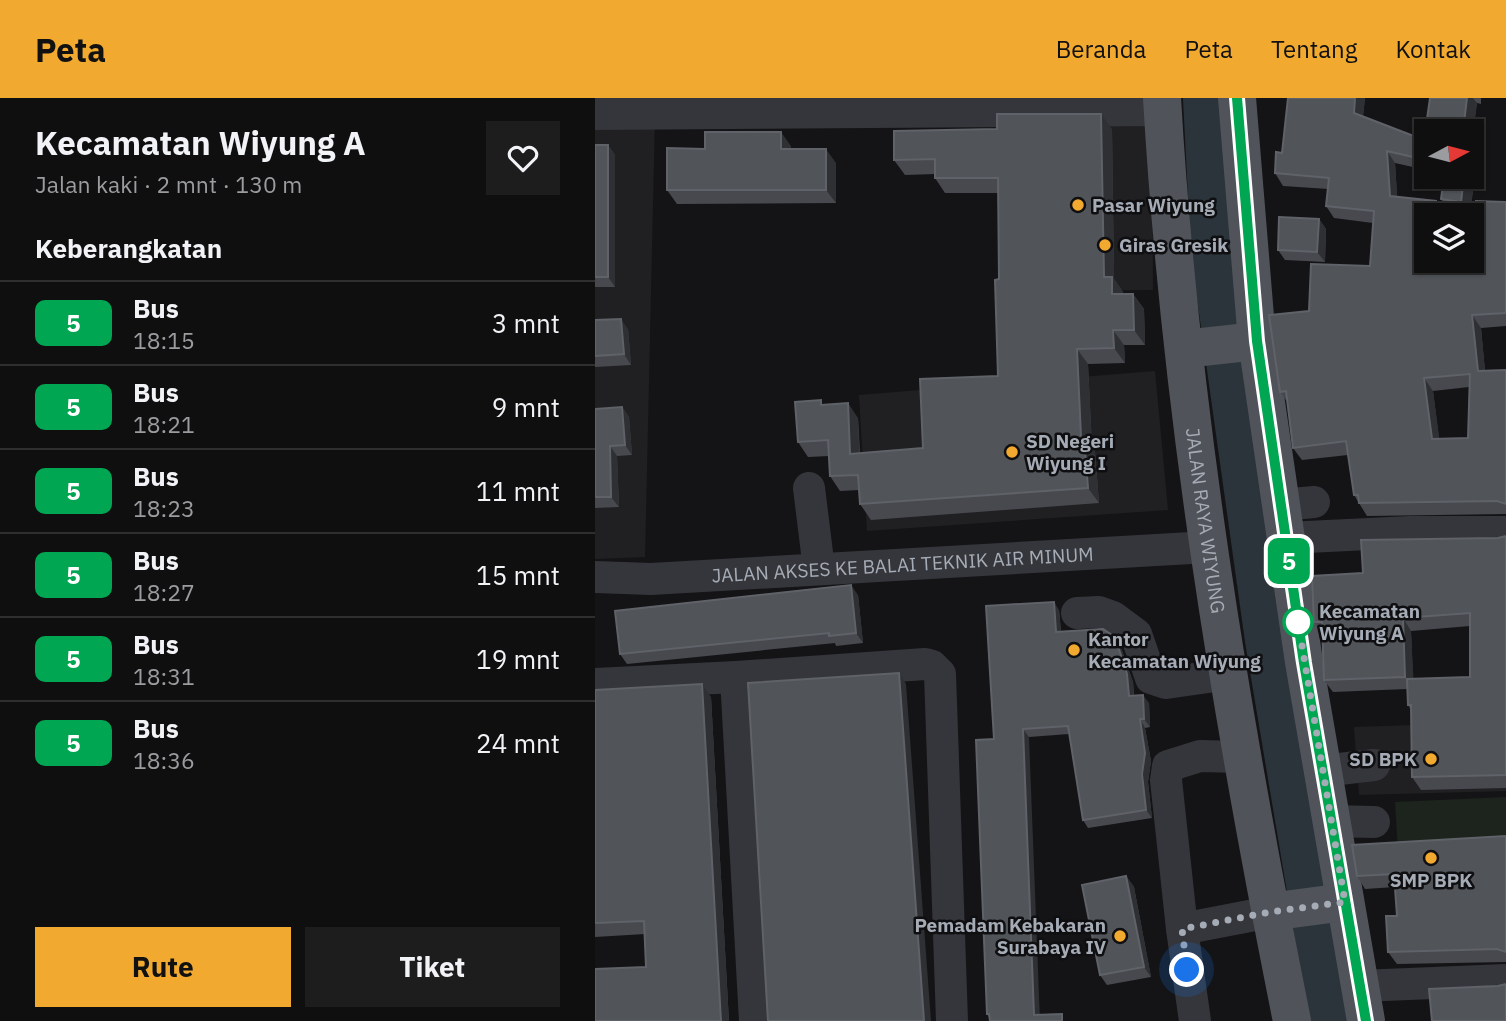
<!DOCTYPE html>
<html lang="id">
<head>
<meta charset="utf-8">
<style>
  body { margin:0; font-family:"IBM Plex Sans",sans-serif; background:#1d1d1e; color:#f1f3f6; height:100vh; display:flex; flex-direction:column; font-size:26px; white-space:nowrap }
  * { box-sizing:border-box; margin:0 }
  p { font-size:23px; color:#9b9c9f }
  .icon { flex:none; width:38px; height:38px; fill:none; stroke:currentColor; stroke-width:2; stroke-linecap:round; stroke-linejoin:round }
  .map { position:relative; flex:1; overflow:hidden }
  .sheet { display:flex; flex-direction:column; background:#0f0f10; width:595px }
  .sheet>* { flex:none }
  .badge { padding:0 14px; border-radius:10px; font-size:24px; line-height:46px }
  .needle { width:46px; rotate:83deg }
  .controls { position:absolute; left:819px; top:21px; display:grid; gap:14px }
  .controls a { display:grid; place-items:center; width:70px; height:70px; border-radius:0px; background:#0f0f10; box-shadow:0 2px 5px #0004,0 0 0 2px #2f2f30; font-size:35px }
  .you { position:absolute; width:35px; height:35px; margin:-18px; border:5px solid #fff; border-radius:50%; background:#1a73e8; box-shadow:0 0 0 10px #1a73e833 }
  .map>.badge { position:absolute; translate:-50% -50%; box-shadow:0 0 0 4px #fff }
  h2 { padding:0 35px; font-size:26px; line-height:63px }
  .round { display:grid; place-items:center; flex:none; width:74px; height:74px; border-radius:0px; background:#1d1d1e }
  .summary { display:flex; align-items:center; justify-content:space-between; height:119px; padding:0 35px }
  h1 { font-size:33px; font-weight:700; line-height:52px }
  .primary-button { display:flex; gap:14px; margin-top:auto; padding:14px 35px }
  .primary-button a { flex:1; height:80px; border-radius:0px; background:#f2a930; color:#111; font-size:28px; font-weight:700; line-height:80px; text-align:center }
  .primary-button a+a { background:#1d1d1e; color:#f1f3f6 }
  ul { padding:0; list-style:none }
  li { display:flex; align-items:center; gap:21px; height:84px; padding:0 35px; border-top:2px solid #2f2f30 }
  li div { flex:1 }
  li b { display:block; font-size:26px }
  li em { font-style:normal }
  li .badge { min-width:77px; font-weight:700; text-align:center }
  header { display:flex; align-items:center; gap:42px; box-sizing:border-box; height:98px; padding:0 35px; background:#f2a930; color:#111 }
  header strong { font-size:33px }
  nav { display:flex; gap:38px; margin-inline-start:auto; font-size:24px }
  main { display:flex; flex:1; min-height:0 }
  .map>svg:first-child { display:block }
  .built { fill:#202023 }
  .green { fill:#1c241d }
  .lines { fill:none; stroke-linecap:round; stroke-linejoin:round }
  .river { stroke:#2a343a; stroke-width:46 }
  .minor { stroke:#35363b; stroke-width:32 }
  .major { stroke:#51535a; stroke-width:38 }
  .wall { fill:#47494e; fill-rule:evenodd }
  .shaded-wall { fill:#2e3033 }
  .building { fill:#515459; stroke:#5f6268; stroke-width:2; fill-rule:evenodd }
  .line-casing { stroke:#fff; stroke-width:16 }
  .line { stroke:#00a651; stroke-width:10 }
  .walk { stroke:#a6acb6; stroke-width:7; stroke-dasharray:0 12.6 }
  .poi-dot { fill:#f2a930; stroke:#0f0f11; stroke-width:2.5 }
  .stop-dot { fill:#fff; stroke:#00a651; stroke-width:3.5 }
  .labels { text-anchor:middle; dominant-baseline:central; stroke-width:5; stroke-linejoin:round; paint-order:stroke }
  .poi-label { font-size:19px; font-weight:bold; fill:#a6acb6; stroke:#0f0f11; text-anchor:start }
  .street-label { font-size:19px; fill:#a6acb6; stroke:#0f0f11 }
  .stop-label { font-size:19px; font-weight:bold; fill:#a6acb6; stroke:#0f0f11; text-anchor:start }
</style>
</head>
<body>
<header>
<strong>Peta</strong>
<nav><a>Beranda</a><a>Peta</a><a>Tentang</a><a>Kontak</a></nav>
</header>
<main>
<section class="sheet">
<div class="summary"><div><h1>Kecamatan Wiyung A</h1><p>Jalan kaki · 2 mnt · 130 m</p></div><a class="round"><svg class="icon" aria-label="heart" viewBox="0 0 24 24"><path d="M12 20l-8-8c-3-5 5-10 8-4 3-6 11-1 8 4z"/></svg></a></div>
<h2>Keberangkatan</h2>
<ul>
<li><span class="badge" style="background:#00a651;color:#fff">5</span><div><b>Bus</b><p>18:15</p></div><em>3 mnt</em></li>
<li><span class="badge" style="background:#00a651;color:#fff">5</span><div><b>Bus</b><p>18:21</p></div><em>9 mnt</em></li>
<li><span class="badge" style="background:#00a651;color:#fff">5</span><div><b>Bus</b><p>18:23</p></div><em>11 mnt</em></li>
<li><span class="badge" style="background:#00a651;color:#fff">5</span><div><b>Bus</b><p>18:27</p></div><em>15 mnt</em></li>
<li><span class="badge" style="background:#00a651;color:#fff">5</span><div><b>Bus</b><p>18:31</p></div><em>19 mnt</em></li>
<li><span class="badge" style="background:#00a651;color:#fff">5</span><div><b>Bus</b><p>18:36</p></div><em>24 mnt</em></li>
</ul>
<div class="primary-button"><a>Rute</a><a>Tiket</a></div>
</section>
<div class="map">
<svg width="911" height="923" viewBox="0 0 911 923">
  <rect width="100%" height="100%" fill="#141416"/>
  <!-- built -->
  <path class="built" d="M60,18L50,459L0,461V20Z
    M557,21L558,192L409,193L408,22Z
    M560,273L573,412L272,433L264,297Z
    M911,624V693L764,697L759,629Z"/>
  <!-- green -->
  <path class="green" d="M911,699V747L803,753L800,704Z"/>
  <g class="lines">
    <!-- river -->
    <path class="river" d="M611,0L619,156L673,542L737,923"/>
    <!-- minor -->
    <g class="minor">
      <path d="M0,16L568,12"/>
      <path d="M214,390L224,471"/>
      <path d="M686,407L719,404"/>
      <path d="M691,440L815,434H911"/>
      <path id="s1" d="M0,479L56,481L614,449"/>
      <path d="M482,515L504,514L518,519L541,536L556,580L571,585L634,576"/>
      <path d="M141,579L160,923"/>
      <path d="M0,586L141,579L330,566L337,568L345,576L357,923"/>
      <path d="M646,659L605,658L573,668L571,682L587,831L675,814"/>
      <path d="M727,673L779,667"/>
      <path d="M735,723L779,724"/>
      <path d="M587,831L600,923"/>
      <path d="M765,888L911,882"/>
    </g>
    <!-- major -->
    <g class="major">
      <path id="s2" d="M567,0C585,310 636,619 697,923"/>
      <path d="M642,0L662,243L709,564L771,923"/>
      <path d="M589,251L662,243"/>
      <path d="M675,814L750,804"/>
    </g>
  </g>
  <!-- wall -->
  <path class="wall" d="M693,0H770L768,18L829,42L835,0H886V6L882,5L877,41V33H831V72L800,65L802,98L850,115L849,117H831V163L879,154L911,104V228L886,230L890,273L911,272V416L772,418L759,397L753,357L707,362L698,350L693,305L685,294L714,213L775,168L778,125L739,120L731,108L733,91L688,88L680,75L687,55ZM874,289L873,340L844,341L838,293Z
    M517,31L519,181L528,194V196H538L549,211L550,247H529L530,265L493,266L497,349L500,354L504,405L276,422L265,406L264,392L245,393L235,378L234,358L213,359L203,344L229,307L263,320L265,355L328,350L403,278L404,181L403,95H350L340,80V76L310,77L299,62Z
    M0,47H13L20,57V189H0Z
    M196,48V51L241,65V105L82,106L72,92L110,51Z
    M877,61L885,72L881,84H879L875,116L854,114L846,101L849,79H877Z
    M724,121L731,131L730,164L690,162L683,152Z
    M0,222L33,231L36,267L0,269Z
    M27,309L34,319L37,357L22,358L24,409L0,410V311Z
    M911,438V690L826,692L817,679L816,612L813,607L812,591L738,594L729,582L727,536L719,524L768,475ZM875,528V579L818,581L816,533Z
    M263,497L268,545L241,548L240,545L32,566L25,556Z
    M464,512L466,533L525,547L538,584L539,597L554,605L555,629L550,630L556,663L553,684L557,720L493,730L488,722L474,636L434,639L394,919L392,916L399,641Z
    M0,592L116,599L134,923L51,869L50,836L0,839Z
    M911,738V864L802,866L793,854L802,818L800,789L770,791L762,778Z
    M531,778L539,789L556,879L512,887L505,877Z"/>
  <!-- shaded-wall -->
  <path class="shaded-wall" d="M760,0H770L767,27L759,15Z
    M872,0H878L882,5L877,41V33H868Z
    M506,16L517,31L519,181L528,194V211L517,196L509,179Z
    M186,34L196,48V65L186,51Z
    M13,47L20,57V189L13,179Z
    M231,51L241,65V105L231,92Z
    M792,53L800,65L803,110L795,98Z
    M877,61L885,72L881,84L877,78Z
    M869,79H875L879,84L875,116L866,104Z
    M841,103L850,115L849,117H840Z
    M724,121L731,131L730,164L722,154Z
    M538,196L549,211L550,247L539,232Z
    M877,217L886,230L891,285L883,273Z
    M26,221L33,231L36,267L29,256Z
    M518,232L529,247L530,265L519,250Z
    M482,251L493,266L497,349L500,354L504,405L493,390L486,339Z
    M829,280L838,293L846,353L837,341Z
    M253,305L263,320L265,371L255,356Z
    M27,309L34,319L37,357L30,347Z
    M15,348L22,358L24,409L16,399Z
    M256,487L263,497L268,545L261,535Z
    M459,504L464,512L467,542L461,534Z
    M808,520L816,533L819,591L810,579Z
    M520,539L525,547L538,584L539,606L534,598Z
    M304,575L311,586L336,923H329Z
    M107,586L116,599L134,923H126Z
    M548,597L554,605L555,629L549,621Z
    M545,621L550,630L556,663L553,684L557,720L551,712L547,676Z
    M428,631L434,639L445,923L439,917Z
    M531,778L539,789L556,879L549,869Z"/>
  <!-- building -->
  <path class="building" d="M693,0H760L759,15L829,42L835,0H872L868,33H831V62L792,53L795,98L841,103L840,117H831V163H877V154H879L881,103L911,104V215L877,217L883,273L911,272V406L902,403L764,405L763,397H759L751,343L698,350L691,293L685,294L674,217L714,213L716,166L775,168L779,113L731,108L734,80L680,75L681,54L687,55ZM875,276L873,340L837,341L829,280Z
    M402,16H506L509,179H517V196H538L539,232H518L519,250L482,251L486,339H489L493,390L265,406L263,377L235,378L233,342L203,344L200,304L226,302V307L253,305L255,356L328,350L325,281L403,278L400,182L404,181L403,80H340V61L299,62V33L402,31Z
    M110,34H186V51H231V92H72V50L110,51Z
    M0,47H13V179H0Z
    M849,79H869L866,104L846,101Z
    M684,119L724,121L722,154L683,152Z
    M26,221L29,256L0,258V222Z
    M27,309L30,347L15,348L16,399H0V311Z
    M911,438V677L817,679L816,607H813L812,581L875,579V515L808,520L810,579L729,582L727,524H719L717,478L768,475L766,442L903,440Z
    M256,487L261,535L234,538V535L25,556L20,513Z
    M459,504L461,534L508,531L520,539L532,576L534,598L548,597L549,621H545L550,655L547,676L551,712L488,722L473,628L428,631L439,917L467,916V923H395L394,916H392L381,642L399,641L391,508Z
    M304,575L329,923H173L153,585Z
    M107,586L126,923H0V871L51,869L49,823L0,825V592Z
    M911,738V854L902,851L793,854L791,818H802L799,776L762,778L757,747Z
    M531,778L549,869L505,877L487,787Z
    M911,886V923H837L834,891L903,888Z"/>
  <g class="lines">
    <!-- line casing -->
    <g class="line-casing">
      <path id="line" d="M642,0L662,243L709,565L771,923"/>
    </g>
    <!-- line -->
    <use href="#line" class="line"/>
    <!-- walk -->
    <path class="walk" d="M592,872L587,831L675,814L750,804L703,524"/>
  </g>
  <!-- markers -->
  <g class="poi-dot">
    <circle cx="483" cy="107" r="7"/>
    <circle cx="510" cy="147" r="7"/>
    <circle cx="417" cy="354" r="7"/>
    <circle cx="479" cy="552" r="7"/>
    <circle cx="836" cy="661" r="7"/>
    <circle cx="836" cy="760" r="7"/>
    <circle cx="525" cy="838" r="7"/>
  </g>
  <circle class="stop-dot" cx="703" cy="524" r="14"/>
  <g class="labels">
    <!-- poi labels -->
    <g class="poi-label">
      <text x="497" y="107">Pasar Wiyung</text>
      <text x="524" y="147">Giras Gresik</text>
      <text x="431" y="343">SD Negeri<tspan x="431" dy="22">Wiyung I</tspan></text>
      <text x="493" y="541">Kantor<tspan x="493" dy="22">Kecamatan Wiyung</tspan></text>
      <text x="822" y="661" text-anchor="end">SD BPK</text>
      <text x="836" y="782" text-anchor="middle">SMP BPK</text>
      <text x="511" y="827" text-anchor="end">Pemadam Kebakaran<tspan x="511" dy="22">Surabaya IV</tspan></text>
    </g>
    <!-- street labels -->
    <g class="street-label">
      <text stroke="none"><textPath href="#s2" startOffset="425">JALAN RAYA WIYUNG</textPath></text>
      <text stroke="none"><textPath href="#s1" startOffset="308">JALAN AKSES KE BALAI TEKNIK AIR MINUM</textPath></text>
    </g>
    <!-- stop labels -->
    <g class="stop-label">
      <text x="724" y="513">Kecamatan<tspan x="724" dy="22">Wiyung A</tspan></text>
    </g>
  </g>
</svg>
<div class="controls">
<a><svg class="needle" viewBox="-14 -14 28 28"><path d="M0-13l5 13h-10z" fill="#e53935"/><path d="M0 13l5-13h-10z" fill="#9b9c9f"/></svg></a>
<a><svg class="icon" aria-label="layers" viewBox="0 0 24 24"><path d="M12 4l9 5-9 5-9-5zM3 14l9 5 9-5"/></svg></a>
</div>
<div class="you" style="left:592px;top:872px"></div>
<b class="badge" style="left:694px;top:463px;background:#00a651;color:#fff">5</b>
</div>
</main>
</body>
</html>
